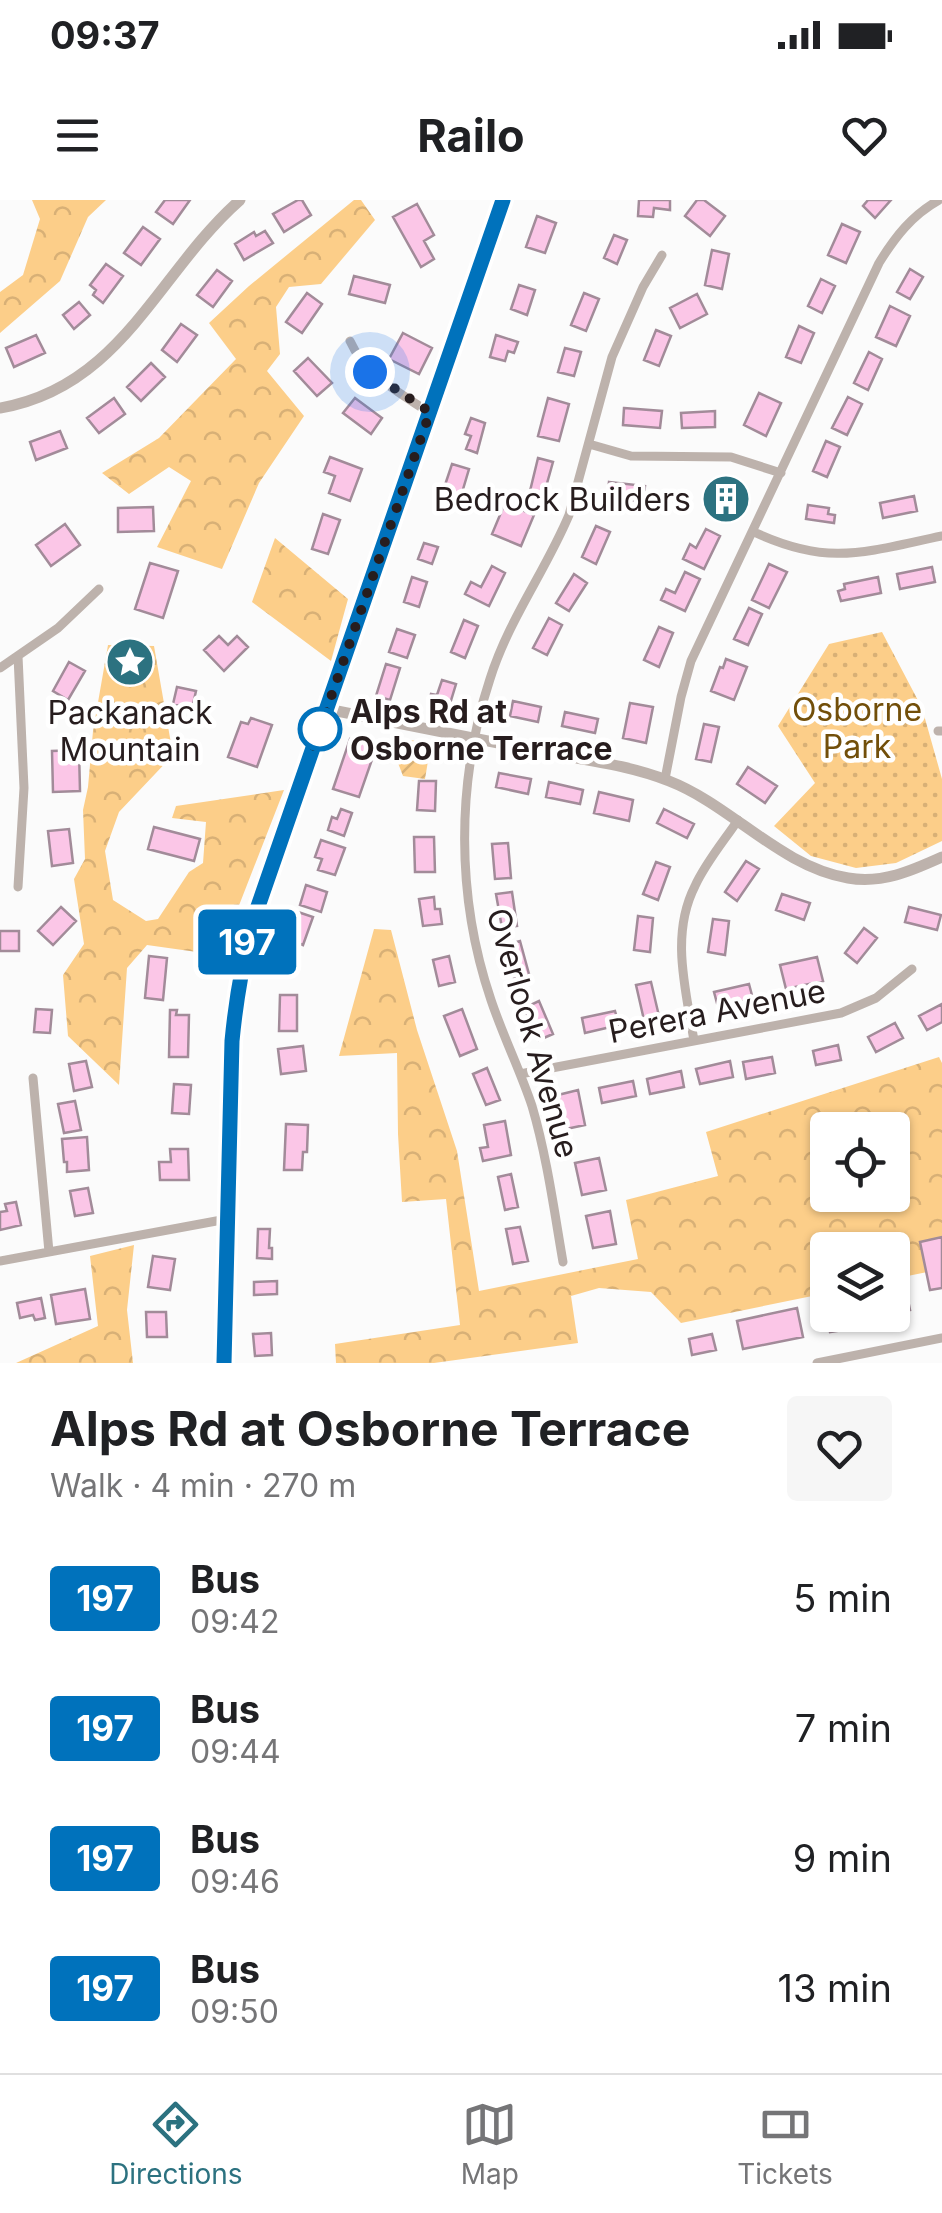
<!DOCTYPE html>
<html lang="en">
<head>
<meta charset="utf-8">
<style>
  body { margin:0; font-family:Inter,sans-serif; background:#f6f6f6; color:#202124; height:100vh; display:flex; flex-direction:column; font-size:38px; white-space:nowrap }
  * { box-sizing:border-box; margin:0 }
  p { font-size:32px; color:#757577 }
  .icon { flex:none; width:55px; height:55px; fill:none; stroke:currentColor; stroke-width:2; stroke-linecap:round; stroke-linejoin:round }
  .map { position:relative; height:1163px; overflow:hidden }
  .sheet { display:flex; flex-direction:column; background:#fff; flex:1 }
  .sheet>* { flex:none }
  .badge { padding:0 20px; border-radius:8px; font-size:35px; line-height:65px }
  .fabs { position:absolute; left:810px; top:912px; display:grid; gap:20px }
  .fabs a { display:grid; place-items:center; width:100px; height:100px; border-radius:10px; background:#fff; box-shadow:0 2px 8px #0004; font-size:50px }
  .you { position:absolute; width:50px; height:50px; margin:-25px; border:8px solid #fff; border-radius:50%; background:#1a73e8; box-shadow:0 0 0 15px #1a73e833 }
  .map>.badge { position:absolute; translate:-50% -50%; box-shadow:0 0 0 5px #fff }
  .round { display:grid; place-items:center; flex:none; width:105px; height:105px; border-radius:10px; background:#f6f6f6 }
  .summary { display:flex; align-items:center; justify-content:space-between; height:170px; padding:0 50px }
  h1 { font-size:48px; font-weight:700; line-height:75px }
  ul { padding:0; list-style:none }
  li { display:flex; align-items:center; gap:30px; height:130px; padding:0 50px }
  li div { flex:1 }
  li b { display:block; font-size:38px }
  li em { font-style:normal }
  li .badge { min-width:110px; font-weight:700; text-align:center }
  .status { display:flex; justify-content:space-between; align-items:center; height:70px; padding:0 50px; background:#fff; direction:ltr }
  .status svg { height:28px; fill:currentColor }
  header { display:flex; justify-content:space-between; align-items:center; height:130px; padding:0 50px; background:#fff; font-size:45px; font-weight:700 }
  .dock { display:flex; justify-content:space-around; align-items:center; height:140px; border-top:2px solid #e0e0e0; background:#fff; font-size:28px; color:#757577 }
  .dock a { display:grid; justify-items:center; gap:5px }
  .dock .selected { color:#2c7280 }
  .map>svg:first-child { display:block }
  .forest { fill:url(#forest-crowns); fill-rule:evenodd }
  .park { fill:url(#park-dots) }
  .garden { fill:url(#garden-furrows) }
  .building { fill:#fbc6e7; stroke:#a28b99; stroke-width:2.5 }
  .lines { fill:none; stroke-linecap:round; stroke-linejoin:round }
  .minor { stroke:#bdb2ac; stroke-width:9 }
  .tertiary { stroke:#bdb2ac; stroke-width:11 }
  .secondary { stroke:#9f8e87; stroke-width:12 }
  .line-casing { stroke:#fff; stroke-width:22 }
  .line { stroke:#0072bc; stroke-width:15 }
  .walk { stroke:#271d1e; stroke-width:10; stroke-dasharray:0 18 }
  .stop-dot { fill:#fff; stroke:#0072bc; stroke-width:5 }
  .labels { text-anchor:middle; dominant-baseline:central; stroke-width:9; stroke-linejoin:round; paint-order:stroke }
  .poi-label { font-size:32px; fill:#271d1e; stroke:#fff; text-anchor:end }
  .park-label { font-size:32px; fill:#724f0a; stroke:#fff }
  .stop-label { font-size:32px; font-weight:bold; fill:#271d1e; stroke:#fff; text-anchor:start }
  .street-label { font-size:32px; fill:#271d1e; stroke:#fff }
</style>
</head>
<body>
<div class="status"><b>09:37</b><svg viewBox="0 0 49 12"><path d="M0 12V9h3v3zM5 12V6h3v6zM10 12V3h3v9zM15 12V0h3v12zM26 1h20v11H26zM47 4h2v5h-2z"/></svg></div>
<header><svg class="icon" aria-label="menu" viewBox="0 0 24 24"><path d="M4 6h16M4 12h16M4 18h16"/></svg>Railo<svg class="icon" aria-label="heart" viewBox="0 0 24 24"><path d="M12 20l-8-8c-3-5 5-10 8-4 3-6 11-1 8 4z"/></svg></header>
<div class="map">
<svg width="942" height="1163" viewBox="0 0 942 1163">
  <defs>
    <pattern id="forest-crowns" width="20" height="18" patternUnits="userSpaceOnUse" patternTransform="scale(2.5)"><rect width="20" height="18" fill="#fcce89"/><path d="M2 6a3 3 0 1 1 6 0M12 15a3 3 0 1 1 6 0" fill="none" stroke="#d8b076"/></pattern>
    <pattern id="park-dots" width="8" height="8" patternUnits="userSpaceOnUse" patternTransform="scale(2.5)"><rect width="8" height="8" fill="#fcce89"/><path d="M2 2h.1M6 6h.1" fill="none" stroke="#d8b076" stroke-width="1.8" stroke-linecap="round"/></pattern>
    <pattern id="garden-furrows" width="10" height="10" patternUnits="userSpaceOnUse" patternTransform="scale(2.5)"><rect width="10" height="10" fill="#fcce89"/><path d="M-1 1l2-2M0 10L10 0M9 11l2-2" fill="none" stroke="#d8b076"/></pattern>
  </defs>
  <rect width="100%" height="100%" fill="#fbfbfb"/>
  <!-- forest -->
  <path class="forest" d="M32,0H106L88,17L60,81L0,133V92L23,75L40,19Z
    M354,0H361L375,20L321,84L289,87L276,107L280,154L267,171L304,216L259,283L222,369L157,347L191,281L169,267L129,294L102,273L159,238L236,159L209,123L249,86Z
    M275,338L348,399L331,461L252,402Z
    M108,445L154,446L173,555L119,612L105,651L113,700L146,721L158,719L189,672L203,663L206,622L172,618L176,606L284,590L231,726L211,754L147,745L127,768L119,885L68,836L63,775L84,744L74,679L85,659L83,610L88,587L93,531Z
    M374,729L391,730L417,830L457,951L479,1091L638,1059L626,1000L718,976L706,932L939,857L942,863V1069L893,1079L892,1050H828L827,1093L681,1123L651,1092L599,1088L571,1096L578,1143L434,1163H336L335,1144L460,1125L446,999L402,1002L398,934L397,853L339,856ZM828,930H892V995H828Z
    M134,1045L127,1110L133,1163H16L98,1126L90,1056Z"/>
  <!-- park -->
  <path class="park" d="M882,432L922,508L942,579V641L896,663L856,668L811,656L774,626L815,583L778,526L829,444Z"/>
  <!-- garden -->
  <path class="garden" d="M402,539L431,543L425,579L403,576L398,563Z"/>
  <!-- building -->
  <path class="building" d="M165,0H190L173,24L156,12Z
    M298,0H302L311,15L284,32L273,14Z
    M639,0H670V10L654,8L653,17L638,16Z
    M697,0H704L725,16L710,36L685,16Z
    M868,0H891L875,18L863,6Z
    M417,4L434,35L424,41L434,59L421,67L393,17Z
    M537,16L556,23L545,53L526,47Z
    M842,24L860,32L846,63L828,55Z
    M143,27L160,39L141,65L124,53Z
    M265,31L273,43L244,60L235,44L254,32L256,36Z
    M614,35L627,40L617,64L604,58Z
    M712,50L729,54L722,89L705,85Z
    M106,64L123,76L103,103L93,95L96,90L90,85Z
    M910,69L923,77L910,99L897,92Z
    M217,70L232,81L213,107L197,95Z
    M354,76L390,85L385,103L349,94Z
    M821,79L835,86L822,113L808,106Z
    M519,85L535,90L527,115L511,109Z
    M307,93L322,104L302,133L286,122Z
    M584,93L599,99L586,131L571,125Z
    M697,94L707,114L680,128L670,108Z
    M79,102L90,115L74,129L63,115Z
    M890,106L910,116L896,146L876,137Z
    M181,124L197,135L177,162L162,150Z
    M799,126L814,133L801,163L786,157Z
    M656,130L671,136L659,166L644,160Z
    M403,133L432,148L419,174L389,159Z
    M36,135L45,153L14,167L6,148Z
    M496,135L518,142L514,153L508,151L505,161L490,157Z
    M565,148L581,152L574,176L558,172Z
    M869,152L882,159L868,190L854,183Z
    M308,158L332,183L317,196L294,171Z
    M151,163L165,177L141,201L127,187Z
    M759,193L781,203L766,236L744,225Z
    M848,197L862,204L847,235L832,228Z
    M114,198L125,214L99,233L87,218Z
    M355,198L382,218L371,234L343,213Z
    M548,198L569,204L559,241L538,236Z
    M624,208L662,211L660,228L623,225Z
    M715,211V227L682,228L681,213Z
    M471,218L485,223L477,253L466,249L471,236L465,234Z
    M60,231L67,248L36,260L30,242Z
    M826,241L840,247L827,277L813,271Z
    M330,257L362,269L350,301L329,293L335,276L324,272Z
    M538,258L553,262L544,294L530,291Z
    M452,264L469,269L461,296L443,291Z
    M725,280L742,287L727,319L710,311Z
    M609,282L645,286L643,302L607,297Z
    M914,296L917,311L883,318L880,303Z
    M505,303L534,315L521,346L492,334Z
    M808,305L829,308L828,314L835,315L834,323L806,319Z
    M153,307L154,331L118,332V308Z
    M323,314L340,320L328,354L312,349Z
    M65,324L80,345L51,366L36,345Z
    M596,326L610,332L596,364L582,357Z
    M706,329L720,336L704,369L683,359L690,344L696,348Z
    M424,343L438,347L432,364L418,359Z
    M150,363L178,371L163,418L135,409Z
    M769,364L787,372L769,408L752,400Z
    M492,366L505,373L489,406L465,394L471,382L481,387Z
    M932,367L935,382L900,389L897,374Z
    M685,372L700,379L685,411L661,400L666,389L675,393Z
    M574,374L587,383L569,411L556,403Z
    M412,377L427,382L419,407L404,402Z
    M878,377L881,393L841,401L838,391L845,389L844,384Z
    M749,408L762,414L748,445L734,439Z
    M549,418L562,425L547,455L533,448Z
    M464,420L478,426L465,458L451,452Z
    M659,427L673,433L659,467L644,460Z
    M397,429L415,435L407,458L389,452Z
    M219,436L228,445L237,436L248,447L224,471L204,450Z
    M726,459L747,467L734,500L711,491L720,467L723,468Z
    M69,462L85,471L68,500L53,491Z
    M386,464L400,468L390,500L376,496Z
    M442,480L456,484L449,507L429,502L431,494L437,495Z
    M177,487L196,491L192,509L173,504Z
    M513,501L541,507L538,522L510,516Z
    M630,503L653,507L646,543L623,538Z
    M565,512L598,519L595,533L562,526Z
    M251,518L272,525L257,567L228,557L241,522L248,524Z
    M704,524L719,527L711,562L696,559Z
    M350,539L376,548L359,597L333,589Z
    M79,550L80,591L53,592L52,551Z
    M748,567L777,586L765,603L737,584Z
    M499,573L531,579L528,594L496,587Z
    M419,581H436L435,611L417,610Z
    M549,582L583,590L580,604L546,597Z
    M599,592L633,600L629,621L594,613Z
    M341,609L352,613L344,636L328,630L332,617L337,619Z
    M664,609L694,624L687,638L657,623Z
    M154,627L200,639L194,661L148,649Z
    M69,629L73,663L52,666L48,631Z
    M414,637H434L435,672H415Z
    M321,640L345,648L335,675L318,670L322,659L315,657Z
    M508,643L511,678L495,679L492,644Z
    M746,661L759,669L737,701L725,692Z
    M656,662L670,667L658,700L643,694Z
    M306,685L327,692L321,712L300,705Z
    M512,692L517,726L502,728L496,694Z
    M782,694L810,703L804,720L776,710Z
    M434,697L435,709H440L442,724L423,726L419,699Z
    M61,707L76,721L53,745L38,731Z
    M909,707L941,715L937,730L905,722Z
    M298,712L313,717L303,745L288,739Z
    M638,716L653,718L650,752L634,750Z
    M713,719L729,721L725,755L708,752Z
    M864,728L877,738L857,763L845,753Z
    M0,731H19V751H0Z
    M520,741L529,774L514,778L505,745Z
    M283,752L297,756L291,775L277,771Z
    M149,756L167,758L163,800L145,798Z
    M449,756L455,782L439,786L433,760Z
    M817,757L823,781L786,789L780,765Z
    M651,782L659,816L644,820L636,785Z
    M749,784L753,799L718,807L714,792Z
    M280,795H297V831H279Z
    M539,801L553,834L539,840L524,808Z
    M942,804V822L927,830L919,816Z
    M36,809L52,810L50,833L34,832Z
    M462,809L477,849L460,856L444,816Z
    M170,810H177L176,815H189L188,857H169Z
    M615,811L619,825L585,833L582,818Z
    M895,823L903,838L876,852L868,837Z
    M838,845L841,860L816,865L813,851Z
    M303,846L306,871L281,874L278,849Z
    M772,857L775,873L746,879L743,862Z
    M86,861L92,887L74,891L69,864Z
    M730,861L733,877L700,884L696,869Z
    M487,868L500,900L486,905L473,874Z
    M681,871L684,887L650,894L647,879Z
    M633,881L636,896L602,903L599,888Z
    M174,884L191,885L189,914L172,913Z
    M578,890L585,925L566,929L558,895Z
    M75,901L81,930L64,933L58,904Z
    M505,921L511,955L483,961L480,948L488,947L484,925Z
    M286,924L308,925L307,952H303L302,970H284Z
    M87,937L89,970L67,972V962H64L62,939Z
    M170,949H188L189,980H160L159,962H171Z
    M599,958L606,990L582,995L575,963Z
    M511,974L518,1007L505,1010L498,977Z
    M88,988L93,1013L75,1016L70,991Z
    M16,1002L21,1025L0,1030V1012L7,1011L5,1004Z
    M610,1011L616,1044L593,1048L586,1016Z
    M520,1027L528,1061L513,1064L506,1029Z
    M258,1029H270L269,1048H272V1059L257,1058Z
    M942,1037V1088L930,1090L920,1042Z
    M153,1056L175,1059L170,1090L148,1087Z
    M277,1081V1094L254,1095V1082Z
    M85,1089L90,1119L56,1124L51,1095Z
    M906,1090L910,1110L892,1114V1093Z
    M823,1096H828V1115H857V1120L841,1123L843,1130L830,1132Z
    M41,1098L45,1118L35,1120L33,1115L20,1118L17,1103Z
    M797,1108L803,1137L743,1149L737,1121Z
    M146,1112H166L167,1137H147Z
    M271,1133L272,1155L255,1156L253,1134Z
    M712,1134L716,1150L692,1155L689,1139Z"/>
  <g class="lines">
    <!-- minor -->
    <path class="minor" d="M350,141C365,175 400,193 430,213
      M589,244L631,256L731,257L781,273
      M754,332C829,367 865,352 942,336
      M0,468L58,428L99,389
      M938,531H942
      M665,579L681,497L691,461L879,63C895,37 912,15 939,0
      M18,687L24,588L18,456
      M694,841C686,790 670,735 695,686C706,662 724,641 738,620
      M520,874L841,813L876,798L912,769
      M33,878L49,1052
      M0,1061L227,1019
      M563,1062C554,1010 547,957 532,906C520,870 503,836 491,800C456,697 456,582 490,479C509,419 545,372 569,315L612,157L643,87L662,55
      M817,1163L942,1138"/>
    <!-- tertiary -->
    <path class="tertiary" d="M0,208C122,187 158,72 240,0
      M327,509C399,524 471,538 543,552C584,560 629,565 669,581C731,605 781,667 848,678C882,684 911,671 942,657"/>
    <!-- secondary -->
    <path class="secondary" d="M223,1163L232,841C236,799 243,759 253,718L503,0"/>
  </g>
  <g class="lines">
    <!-- line casing -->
    <g class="line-casing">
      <path id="line" d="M224,1163L232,841C236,799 243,759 254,718L503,0"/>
    </g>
    <!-- line -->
    <use href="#line" class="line"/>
    <!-- walk -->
    <path class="walk" d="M320,529L314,546L430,212L370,172"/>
  </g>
  <!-- icons -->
  <defs>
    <g id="building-disc" transform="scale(2.5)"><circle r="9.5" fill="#2c7280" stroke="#fff"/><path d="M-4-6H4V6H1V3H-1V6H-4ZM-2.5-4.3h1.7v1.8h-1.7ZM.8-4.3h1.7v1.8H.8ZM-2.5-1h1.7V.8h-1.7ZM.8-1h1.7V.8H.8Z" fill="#fff"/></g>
    <g id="sight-disc" transform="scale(2.5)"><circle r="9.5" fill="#2c7280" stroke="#fff"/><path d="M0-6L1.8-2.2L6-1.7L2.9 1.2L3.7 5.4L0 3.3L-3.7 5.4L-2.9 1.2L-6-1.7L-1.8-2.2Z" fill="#fff"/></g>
  </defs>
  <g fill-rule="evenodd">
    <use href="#building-disc" x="726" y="299"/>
    <use href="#sight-disc" x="130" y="462"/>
  </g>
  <!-- markers -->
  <circle class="stop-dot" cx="320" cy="529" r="20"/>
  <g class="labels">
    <!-- poi labels -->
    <g class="poi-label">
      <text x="691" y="299">Bedrock Builders</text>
      <text x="130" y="512" text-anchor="middle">Packanack<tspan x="130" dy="37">Mountain</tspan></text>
    </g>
    <!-- park labels -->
    <g class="park-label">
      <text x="857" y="509">Osborne<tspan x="857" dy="37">Park</tspan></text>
    </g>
    <!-- stop labels -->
    <g class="stop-label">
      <text x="350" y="511">Alps Rd at<tspan x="350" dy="37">Osborne Terrace</tspan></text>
    </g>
    <!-- street labels -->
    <g class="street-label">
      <text transform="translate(717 811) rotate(-11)">Perera Avenue</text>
      <text transform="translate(533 833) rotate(74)">Overlook Avenue</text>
    </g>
  </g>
</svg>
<div class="fabs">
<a><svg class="icon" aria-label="locate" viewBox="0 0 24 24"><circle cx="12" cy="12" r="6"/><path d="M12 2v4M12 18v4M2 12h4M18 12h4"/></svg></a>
<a><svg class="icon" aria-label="layers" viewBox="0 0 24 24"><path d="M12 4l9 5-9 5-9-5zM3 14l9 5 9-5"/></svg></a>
</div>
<div class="you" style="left:370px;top:172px"></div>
<b class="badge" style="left:247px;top:742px;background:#0072bc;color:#fff">197</b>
</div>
<section class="sheet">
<div class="summary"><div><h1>Alps Rd at Osborne Terrace</h1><p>Walk · 4 min · 270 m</p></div><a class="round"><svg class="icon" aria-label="heart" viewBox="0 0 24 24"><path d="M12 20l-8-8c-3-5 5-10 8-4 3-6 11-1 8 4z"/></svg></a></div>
<ul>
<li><span class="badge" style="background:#0072bc;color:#fff">197</span><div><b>Bus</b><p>09:42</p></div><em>5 min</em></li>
<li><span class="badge" style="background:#0072bc;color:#fff">197</span><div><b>Bus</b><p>09:44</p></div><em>7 min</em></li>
<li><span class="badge" style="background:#0072bc;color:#fff">197</span><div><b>Bus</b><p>09:46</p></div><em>9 min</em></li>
<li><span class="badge" style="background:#0072bc;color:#fff">197</span><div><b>Bus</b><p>09:50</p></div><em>13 min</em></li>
</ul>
</section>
<nav class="dock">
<a class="selected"><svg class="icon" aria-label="directions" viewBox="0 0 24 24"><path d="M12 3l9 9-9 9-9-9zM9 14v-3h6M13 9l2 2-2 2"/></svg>Directions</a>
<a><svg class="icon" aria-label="map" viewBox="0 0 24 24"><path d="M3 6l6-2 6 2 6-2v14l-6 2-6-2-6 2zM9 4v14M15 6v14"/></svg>Map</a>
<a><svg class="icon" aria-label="tickets" viewBox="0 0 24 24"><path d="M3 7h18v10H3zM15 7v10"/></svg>Tickets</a>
</nav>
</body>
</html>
